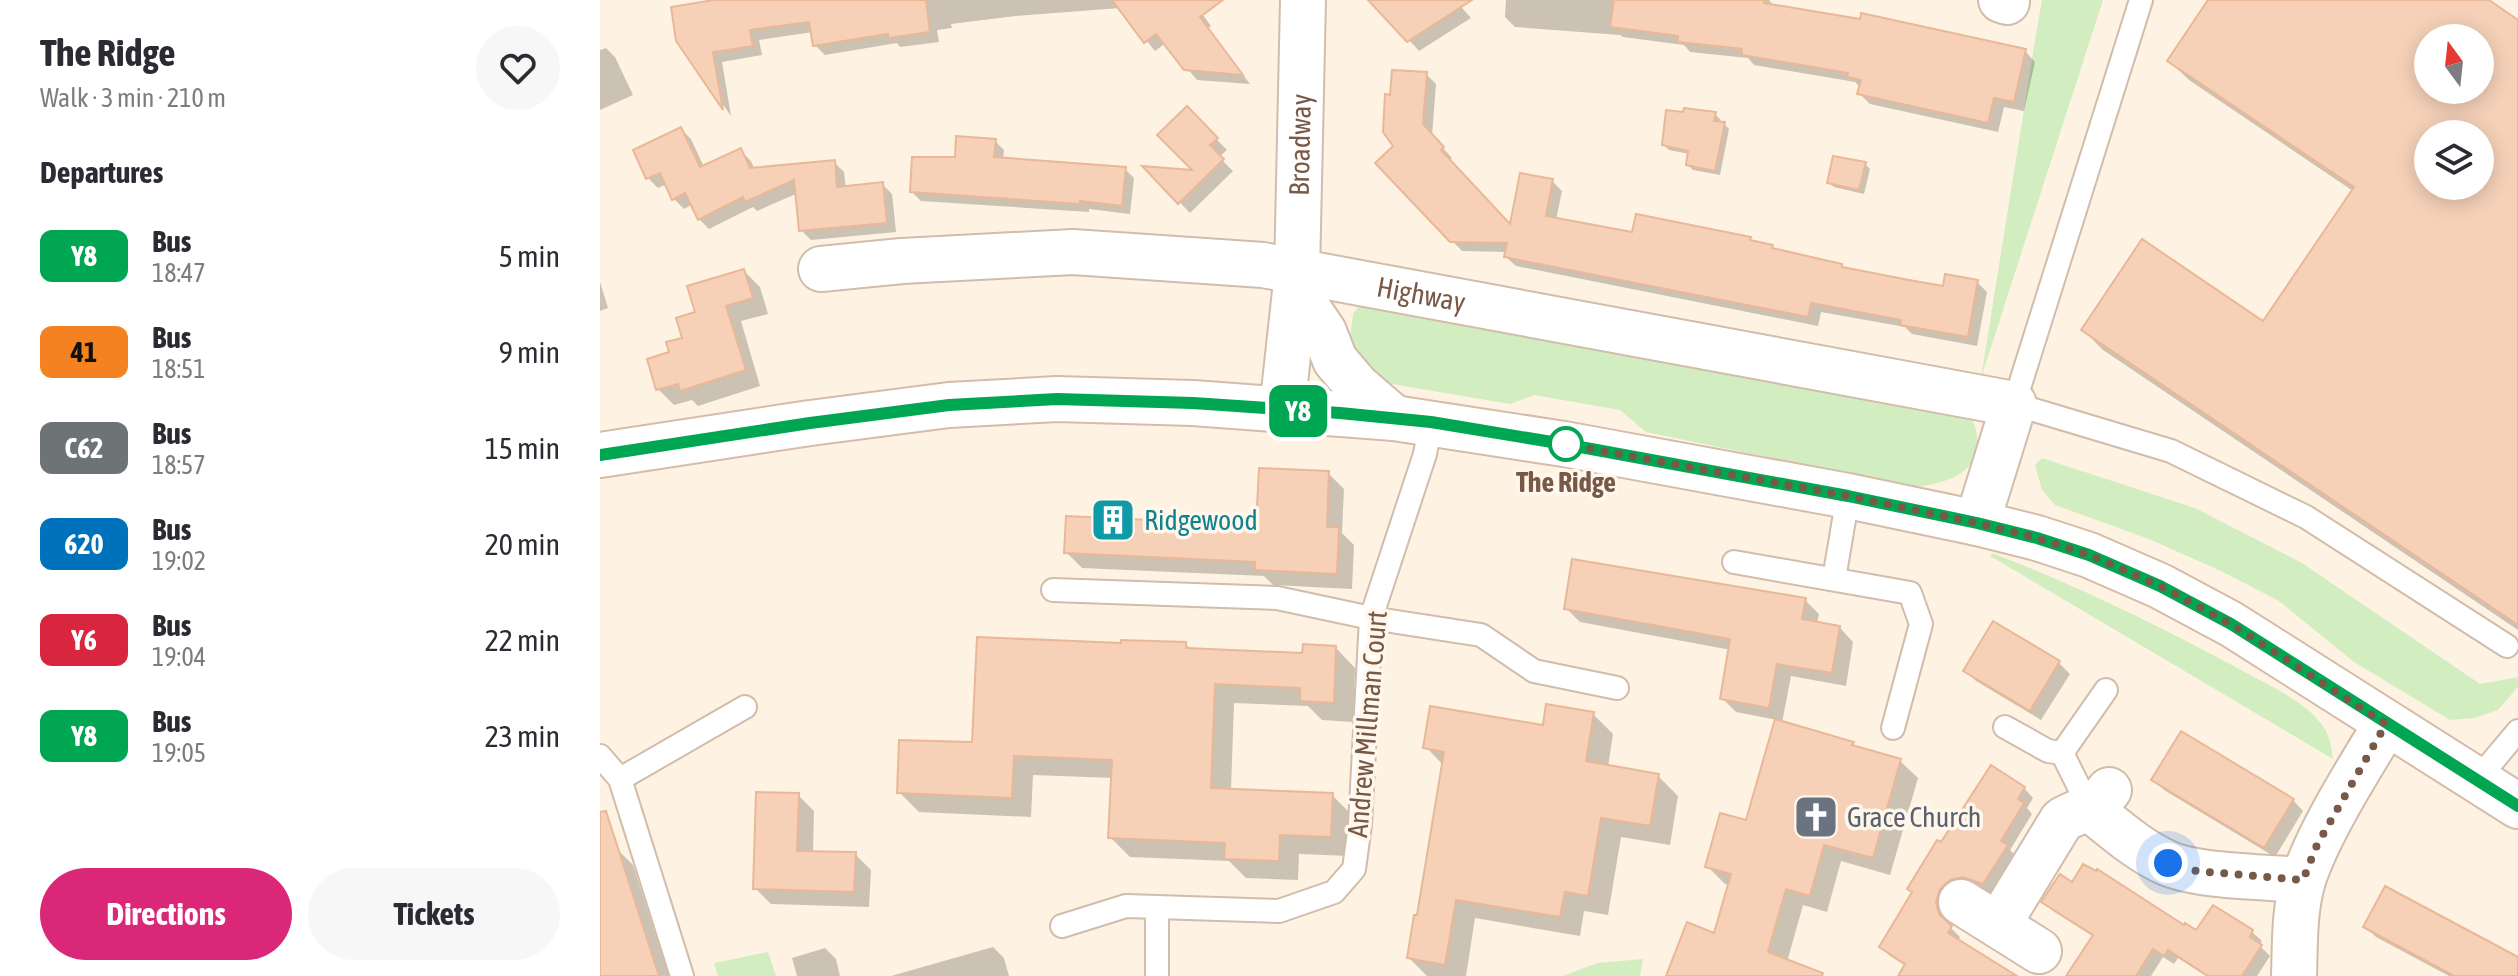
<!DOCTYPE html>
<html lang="en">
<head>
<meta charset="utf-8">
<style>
  body { margin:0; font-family:"Asap Condensed",sans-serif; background:#f7f7f7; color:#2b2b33; height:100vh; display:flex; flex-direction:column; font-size:30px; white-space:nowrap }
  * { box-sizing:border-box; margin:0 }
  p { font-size:26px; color:#7c7c81 }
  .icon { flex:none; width:44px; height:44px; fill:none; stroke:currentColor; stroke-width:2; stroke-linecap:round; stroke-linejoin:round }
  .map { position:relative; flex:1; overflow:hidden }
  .details { display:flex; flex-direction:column; background:#fff; width:600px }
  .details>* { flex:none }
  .badge { padding:0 16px; border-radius:12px; font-size:28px; line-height:52px }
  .needle { width:52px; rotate:345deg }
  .fabs { position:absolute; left:1814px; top:24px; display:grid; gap:16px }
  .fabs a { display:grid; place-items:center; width:80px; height:80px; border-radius:50%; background:#fff; box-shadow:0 4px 20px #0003; font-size:40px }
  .you { position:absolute; width:40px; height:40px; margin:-20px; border:6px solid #fff; border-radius:50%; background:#1a73e8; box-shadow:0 0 0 12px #1a73e833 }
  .map>.badge { position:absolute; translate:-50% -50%; box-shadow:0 0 0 4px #fff }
  h2 { padding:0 40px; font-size:30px; line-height:72px }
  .round { display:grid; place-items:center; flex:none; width:84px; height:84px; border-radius:42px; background:#f7f7f7 }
  .summary { display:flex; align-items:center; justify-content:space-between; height:136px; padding:0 40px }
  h1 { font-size:38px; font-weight:700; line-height:60px }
  .button { display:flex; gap:16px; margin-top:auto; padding:16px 40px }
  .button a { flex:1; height:92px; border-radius:48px; background:#db2777; color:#fff; font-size:32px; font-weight:700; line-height:92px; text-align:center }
  .button a+a { background:#f7f7f7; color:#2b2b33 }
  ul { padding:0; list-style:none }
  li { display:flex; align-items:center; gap:24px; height:96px; padding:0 40px }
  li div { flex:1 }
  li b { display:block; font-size:30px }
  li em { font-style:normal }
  li .badge { min-width:88px; font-weight:700; text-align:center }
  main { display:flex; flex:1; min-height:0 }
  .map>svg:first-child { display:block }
  .green { fill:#d2edc0 }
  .shadow { fill:#0003; fill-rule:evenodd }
  .building { fill:#f6d1b8; stroke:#eab797; stroke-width:2; fill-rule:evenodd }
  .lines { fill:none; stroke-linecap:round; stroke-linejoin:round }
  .service-casing { stroke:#d2bcaa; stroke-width:26 }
  .minor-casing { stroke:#d2bcaa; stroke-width:48 }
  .secondary-casing { stroke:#d6bca8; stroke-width:48 }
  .service { stroke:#fff; stroke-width:22 }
  .minor { stroke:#fff; stroke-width:44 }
  .secondary { stroke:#fff; stroke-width:44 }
  .line-casing { stroke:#fff; stroke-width:18 }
  .line { stroke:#00a651; stroke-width:12 }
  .walk { stroke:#785846; stroke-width:8; stroke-dasharray:0 14.4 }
  .stop-dot { fill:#fff; stroke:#00a651; stroke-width:4 }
  .labels { text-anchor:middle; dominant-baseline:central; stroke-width:7; stroke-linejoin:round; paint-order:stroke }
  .street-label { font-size:28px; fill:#785846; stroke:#fff7eb }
  .stop-label { font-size:28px; font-weight:bold; fill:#785846; stroke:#fff7eb }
  .culture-label { font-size:28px; fill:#0d838f; stroke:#fff7eb; text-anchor:start }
  .worship-label { font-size:28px; fill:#5b616d; stroke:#fff7eb; text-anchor:start }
</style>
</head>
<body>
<main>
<section class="details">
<div class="summary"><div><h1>The Ridge</h1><p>Walk · 3 min · 210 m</p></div><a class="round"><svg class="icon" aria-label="heart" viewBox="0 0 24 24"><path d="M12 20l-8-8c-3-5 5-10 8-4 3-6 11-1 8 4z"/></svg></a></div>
<h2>Departures</h2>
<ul>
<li><span class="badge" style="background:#00a651;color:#fff">Y8</span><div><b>Bus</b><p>18:47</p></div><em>5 min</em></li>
<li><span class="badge" style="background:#f58220;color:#111">41</span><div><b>Bus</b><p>18:51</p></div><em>9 min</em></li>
<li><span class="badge" style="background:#6c7476;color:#fff">C62</span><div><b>Bus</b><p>18:57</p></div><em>15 min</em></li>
<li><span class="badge" style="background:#0072bc;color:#fff">620</span><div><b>Bus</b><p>19:02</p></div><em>20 min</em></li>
<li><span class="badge" style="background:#d7263d;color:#fff">Y6</span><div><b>Bus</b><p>19:04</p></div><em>22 min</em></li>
<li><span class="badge" style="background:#00a651;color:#fff">Y8</span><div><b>Bus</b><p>19:05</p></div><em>23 min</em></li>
</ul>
<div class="button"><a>Directions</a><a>Tickets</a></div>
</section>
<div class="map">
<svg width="1918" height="976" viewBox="0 0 1918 976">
  <rect width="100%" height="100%" fill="#fef3e2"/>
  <!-- green -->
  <path class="green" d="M1442,0H1503L1381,378L1436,34Z
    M764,299L1361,405C1365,412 1373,419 1375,427C1389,471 1346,485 1312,487L1046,432L1020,410L934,395L910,404L780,382L755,354L750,339L753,314Z
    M1442,458L1595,508L1702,563L1880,684L1918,677V687L1898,710L1875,718L1850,720L1754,662L1679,601L1623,572L1549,539L1455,505L1442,490L1435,465Z
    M1392,553C1478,586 1560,626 1641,670C1666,684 1699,698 1718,720C1729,731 1731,744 1733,759L1390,556Z
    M168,952L176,976H118L114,963Z
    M1043,959L1040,976H963L997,963Z"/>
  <!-- shadow -->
  <path class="shadow" d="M107,0H592L611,26L608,28L650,84L597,80L566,43L555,51L520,8L416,16L351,24L352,28L337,30L339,42L300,47L297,43L225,55L215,45L213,32L159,40L162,55L122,62L131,116L78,40L107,3Z
    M790,0H855L871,18L819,51L809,40Z
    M906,0H1169L1175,7L1425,51L1435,62L1424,111L1404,107L1398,132L1270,104L1260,94V87L1255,82L1154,65L1148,58L1090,52L1084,45L1023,37L1020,35L915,27L905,17Z
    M1610,0H1886L1918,22V630L1503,350L1483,330L1663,324L1753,191L1589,80L1569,61ZM1828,38H1880V90H1828ZM1828,134H1880V186H1828Z
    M6,48L15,57L33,95L0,110V50Z
    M826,74L836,84L832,136L852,158L849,161L912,227L952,181L962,191L956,220L1034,235L1150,239L1155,243L1172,247L1175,250L1241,266L1245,269L1344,289L1377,282L1387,292L1377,346L1312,334L1305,327L1221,312L1218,326L916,266L906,257L907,252L862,251L778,163L796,146L792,97Z
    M587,109L627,150L619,157L633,171L590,213L547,168L597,173Z
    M1115,114L1120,119L1119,123L1124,124L1129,129L1120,175L1093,170L1088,165L1090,154L1069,150L1064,145Z
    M81,129L91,139L104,167L141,151L151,161L155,170L234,162L244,172L246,188L282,184L292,194L296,232L211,240L201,230L198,193L157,211L153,207L109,229L99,219L93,204L84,209L73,198L67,184L58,188L48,178L35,151Z
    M395,141L404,150L403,160L525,169L534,178L530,214L489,209V212L321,201L312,192L357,158Z
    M1265,164L1270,169L1264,194L1234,187L1229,182Z
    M144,271L160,287L168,314L141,321L160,386L98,406L92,400L74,405L58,389L50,360L72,354L84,339L98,313Z
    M0,282L8,308L0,311Z
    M728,473L744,489L742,533L754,545L752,589L673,585L664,576L482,568L466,552L658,527Z
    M1205,600L1219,614L1217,624L1240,628L1253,642L1246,686L1191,676L1182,723L1252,743L1258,749L1300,761L1318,778L1290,875L1241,861L1227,912L1203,905L1187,962L1211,976H1070L1116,935L1130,885L1125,884L1107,866L1148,823L1177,720L1136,712L1122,698L1131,650L980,622L966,608Z
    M586,644L592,651L704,655L736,648L755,668L753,722L722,720L708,706L634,703L631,791L732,795L752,815L750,856L699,854L698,880L646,878L629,861L530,857L510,837L513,778L433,775L431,817L319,812L299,792L523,645Z
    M1459,663L1470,674L1441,720L1376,681L1365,670Z
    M993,714L1013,734L1008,767L1058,776L1078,796L1070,845L1021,837L1008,915L984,911L980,936L875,918L866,976H827L809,958L818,917L844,766L826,747L944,728Z
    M1554,780L1693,800L1703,811L1675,857L1564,790Z
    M1424,788L1433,798L1427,808L1432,814L1410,850L1416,856L1393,893L1372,886L1345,912L1348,925L1360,937L1358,941L1416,976H1300L1306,966L1290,956L1281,947L1341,845Z
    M198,795L214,811L213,853L255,854L271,870L269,907L171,904L155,888Z
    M17,849L33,865L69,976H0V855Z
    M1472,884L1597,932L1614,907L1652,932L1662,941L1659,945L1670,956L1657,976H1606L1578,958L1574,964L1563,957L1551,976H1469L1494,937L1453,911L1444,902Z
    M1765,926L1918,959V976H1849L1776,937Z
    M393,947L404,958L409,976H291Z
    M225,948L236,959L240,976H197L192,958Z"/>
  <!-- building -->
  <path class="building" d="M114,0H326L330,32L288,38V34L213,46L209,22L150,30L153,46L113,52L123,110L76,41L71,7Z
    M512,0H623L600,17L643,75L584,70L556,34L544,43Z
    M768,0H872L807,42Z
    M1014,0H1165L1164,3L1260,19L1261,13L1426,49L1414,102L1394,98L1388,123L1257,94L1261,80L1247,77L1248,73L1142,55V49L1078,42V36L1010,27Z
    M1608,0H1889L1918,20V625L1481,330L1542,239L1663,321L1754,187L1567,61ZM1828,38H1880V90H1828ZM1828,134H1880V186H1828Z
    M792,70L827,72L823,124L844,147L841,150L910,224L920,173L953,179L946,216L1032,232L1036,214L1151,237L1150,240L1173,245L1172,248L1242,264V267L1309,280L1343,286L1345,274L1378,280L1368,337L1300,325L1301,320L1211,303L1208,317L904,257L907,243L850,242L775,163L793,146L783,132L785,94L790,95Z
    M587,106L618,138L610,145L624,159L578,204L542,166L592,170L557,135Z
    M1084,108L1116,112L1114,121L1125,122L1115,171L1086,165L1088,151L1062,145L1066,110L1083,112Z
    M81,127L100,167L141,148L150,168L235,160L237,187L283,182L287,223L199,231L194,180L145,202L143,197L98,220L85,193L72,200L60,173L46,179L33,150Z
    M356,136L396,139L394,157L526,167L522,206L480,201V204L310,192L312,157H355Z
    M1233,156L1266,162L1259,190L1227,183Z
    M144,269L153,298L126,306L146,370L80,391L78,384L56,390L47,359L69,352L66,342L82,338L76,318L95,312L87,286Z
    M659,468L729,471L727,527H739L737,574L655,570V562L464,553L466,516L656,525Z
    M972,559L1206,598L1202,619L1240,626L1232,673L1177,664L1169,708L1120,699L1130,639L964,609Z
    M1393,621L1460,661L1430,711L1363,671Z
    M377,637L521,643V640L586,642V648L702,653L703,644L736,646L734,703L700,701V688L615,684L611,788L733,793L731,837L680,835L679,861L624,859L625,843L508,838L512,760L414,756L412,798L297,793L299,740L372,742Z
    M946,704L994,712L986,761L1059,774L1050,826L1001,818L988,896L965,892L960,917L856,900L845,965L807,958L814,915H817L844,752L823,748L830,706L943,725Z
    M1175,719L1254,742L1252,745L1301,759L1273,858L1224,845L1210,896L1186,889L1168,952L1223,973L1222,976H1066L1087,922L1114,933L1131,874L1105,867L1120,813L1146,820Z
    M1581,731L1694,799L1664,848L1551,780Z
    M1391,765L1425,787L1418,799L1424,803L1401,841L1408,845L1383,884L1363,877L1350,880L1340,889L1336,902L1339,914L1352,926L1348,933L1417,976H1298L1305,964L1279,947L1312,892L1307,889L1337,840L1341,842Z
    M156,792L199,793L197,851L256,852L254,892L153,889Z
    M6,811L59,976H0V812Z
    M1483,864L1496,871L1497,869L1584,925L1585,923L1596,930L1613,905L1653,930L1650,937L1662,945L1642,976H1608L1568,950L1564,956L1553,949L1536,976H1466L1493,935L1441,902L1460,874L1472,882Z
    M1785,886L1918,957V976H1854L1763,927Z"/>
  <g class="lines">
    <!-- service casing -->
    <g class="service-casing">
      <path id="service" d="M1541,0L1414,404L1571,451L1706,517L1907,646
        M1134,562L1310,593L1321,624L1293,728
        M1234,579L1248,496
        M453,590L677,598L771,618L881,635L934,671L1017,688
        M1405,727L1448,751L1462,753L1506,690
        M1462,753L1490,809
        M0,756L20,779L82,976
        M20,779L145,707
        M1876,781L1918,731
        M557,907V976
        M462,926L526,906L679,911L734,892L754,869L760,825L771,618L825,454L831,422"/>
    </g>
    <!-- minor casing -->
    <g class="minor-casing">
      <g id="minor">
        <path d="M1401,0L1407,2"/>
        <path id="s1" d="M221,269L302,261L473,252L663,265L1414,404L1377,523"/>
        <path d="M695,289L724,332L735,360L757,386L794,418"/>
        <path id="s2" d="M682,410L697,273L703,0"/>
        <path d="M1490,809C1514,828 1538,850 1567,863C1599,877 1666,877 1703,880"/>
        <path d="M1361,902L1439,951"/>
        <path d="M1398,925L1462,820C1483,808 1493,811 1509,790"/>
        <path d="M1694,976C1695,944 1694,908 1704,877C1721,828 1759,769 1786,724"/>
      </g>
    </g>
    <!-- secondary casing -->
    <g class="secondary-casing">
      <path id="secondary" d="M0,455L210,423L349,405L457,399L593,403L794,418L964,444L1248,496L1377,523L1437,538L1489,555L1560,586L1631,624L1918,806"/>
    </g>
    <!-- service -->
    <use href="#service" class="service"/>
    <!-- minor -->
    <use href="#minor" class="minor"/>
    <!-- secondary -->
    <use href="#secondary" class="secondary"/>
  </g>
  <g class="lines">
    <!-- line casing -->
    <g class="line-casing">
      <path id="line" d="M0,455L210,423L349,405L457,399L593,403L740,413L831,422L964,444L1248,496L1377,523L1437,538L1489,555L1560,586L1631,624L1918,806"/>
    </g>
    <!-- line -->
    <use href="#line" class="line"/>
    <!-- walk -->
    <path class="walk" d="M966,444H964L1248,496L1377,523L1437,538L1489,555L1560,586L1631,624L1786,724L1717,845L1703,880L1596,871L1568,863"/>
  </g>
  <!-- icons -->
  <defs>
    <g id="building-square" transform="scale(2.3)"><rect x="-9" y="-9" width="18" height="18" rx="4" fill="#0f9aa8" stroke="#fff7eb"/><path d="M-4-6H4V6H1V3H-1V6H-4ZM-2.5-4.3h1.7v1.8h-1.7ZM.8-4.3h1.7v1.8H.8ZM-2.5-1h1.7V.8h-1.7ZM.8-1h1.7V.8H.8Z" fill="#fff"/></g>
    <g id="church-square" transform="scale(2.3)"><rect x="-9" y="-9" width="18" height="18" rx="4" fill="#6b7280" stroke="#fff7eb"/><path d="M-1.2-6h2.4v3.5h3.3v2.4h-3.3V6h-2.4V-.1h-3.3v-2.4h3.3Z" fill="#fff"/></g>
  </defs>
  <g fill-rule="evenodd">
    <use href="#building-square" x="513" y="520"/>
    <use href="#church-square" x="1216" y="817"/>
  </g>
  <!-- markers -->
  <circle class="stop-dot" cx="966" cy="444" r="16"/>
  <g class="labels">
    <!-- street labels -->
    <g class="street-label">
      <text stroke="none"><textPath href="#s2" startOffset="266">Broadway</textPath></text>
      <text stroke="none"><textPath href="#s1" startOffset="604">Highway</textPath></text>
      <text transform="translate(767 724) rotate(-85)">Andrew Millman Court</text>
    </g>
    <!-- stop labels -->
    <g class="stop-label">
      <text x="966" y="482">The Ridge</text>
    </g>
    <!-- culture labels -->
    <g class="culture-label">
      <text x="544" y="520">Ridgewood</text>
    </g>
    <!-- worship labels -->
    <g class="worship-label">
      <text x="1247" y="817">Grace Church</text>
    </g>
  </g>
</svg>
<div class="fabs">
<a><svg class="needle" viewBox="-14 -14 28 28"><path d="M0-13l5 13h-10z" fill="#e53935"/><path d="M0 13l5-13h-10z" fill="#7c7c81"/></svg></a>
<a><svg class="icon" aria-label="layers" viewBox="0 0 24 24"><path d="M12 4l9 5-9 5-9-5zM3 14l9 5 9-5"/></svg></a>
</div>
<div class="you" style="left:1568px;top:863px"></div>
<b class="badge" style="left:698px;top:411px;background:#00a651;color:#fff">Y8</b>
</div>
</main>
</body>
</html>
